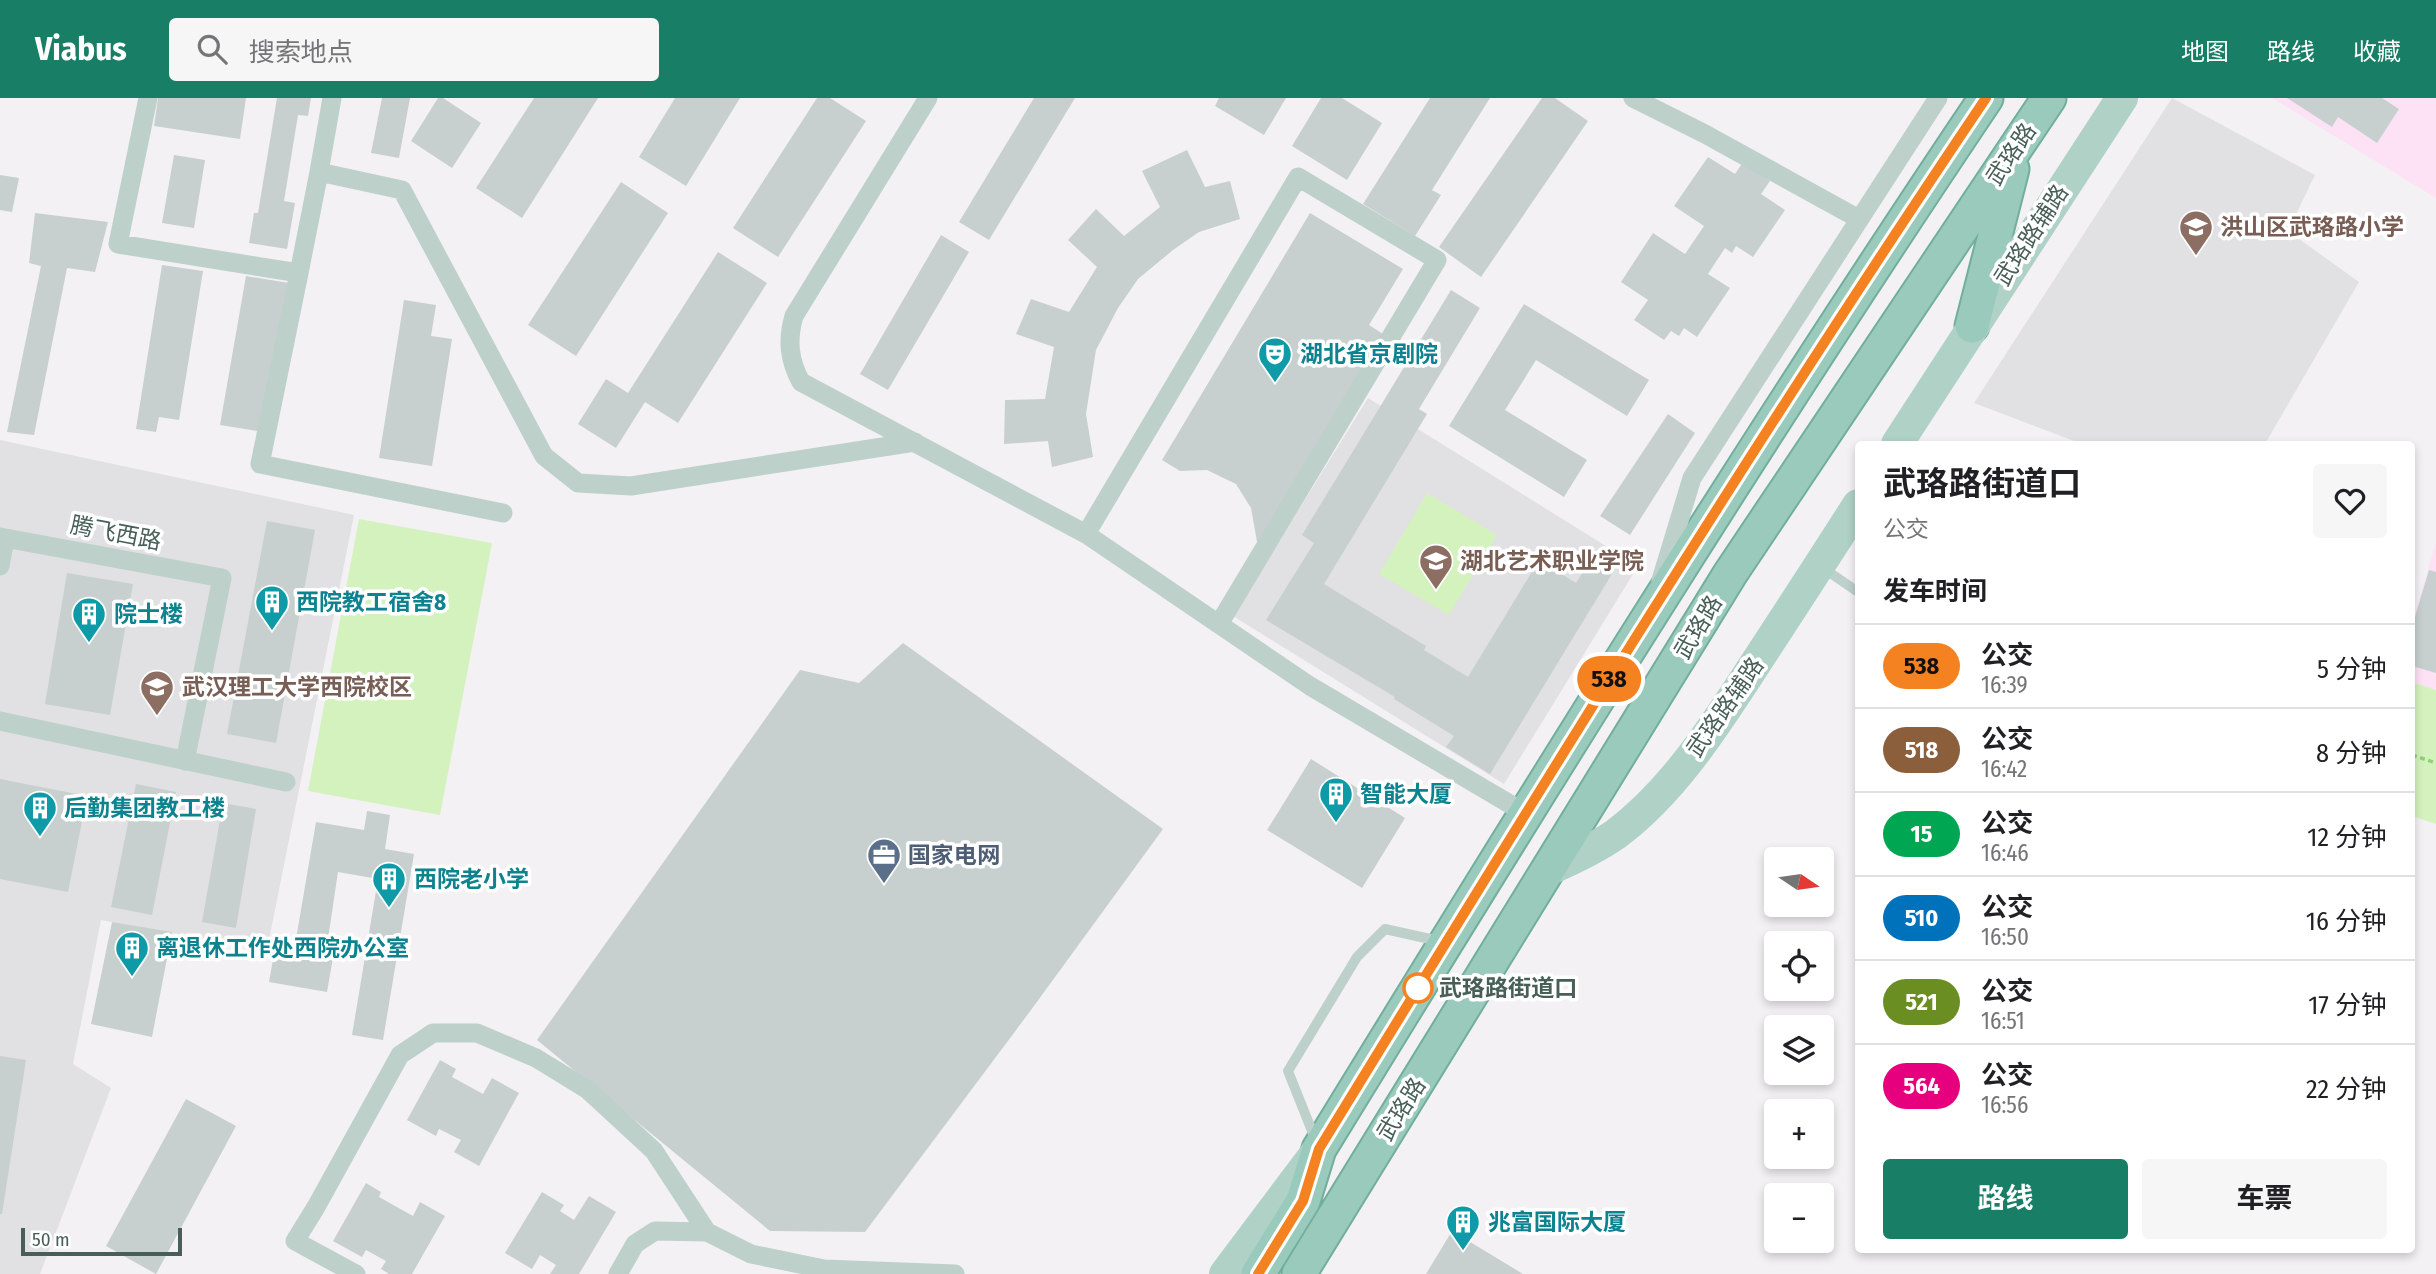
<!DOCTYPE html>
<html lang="zh">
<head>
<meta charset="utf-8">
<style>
  body { margin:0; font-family:"Fira Sans Condensed","Noto Sans SC",sans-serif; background:#f6f6f6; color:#202124; height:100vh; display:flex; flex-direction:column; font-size:26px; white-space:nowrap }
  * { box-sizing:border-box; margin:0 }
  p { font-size:23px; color:#757577 }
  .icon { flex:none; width:38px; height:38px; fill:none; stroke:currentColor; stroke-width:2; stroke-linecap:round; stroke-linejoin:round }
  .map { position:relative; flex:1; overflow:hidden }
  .side { position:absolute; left:1855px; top:343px; width:560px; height:812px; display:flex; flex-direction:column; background:#fff; border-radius:7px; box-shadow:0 4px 10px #0003 }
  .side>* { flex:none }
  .badge { padding:0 14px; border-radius:23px; font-size:24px; line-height:46px }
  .needle { width:46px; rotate:103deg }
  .fabs { position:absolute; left:1764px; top:749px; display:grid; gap:14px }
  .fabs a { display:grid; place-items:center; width:70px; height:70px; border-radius:7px; background:#fff; box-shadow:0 4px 10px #0003; font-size:35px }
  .scale { position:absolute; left:21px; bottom:18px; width:161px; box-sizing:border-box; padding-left:7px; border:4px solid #475f57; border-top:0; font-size:19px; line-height:24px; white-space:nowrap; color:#475f57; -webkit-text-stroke:5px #fff; paint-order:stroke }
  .map>.badge { position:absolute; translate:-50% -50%; box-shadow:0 0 0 4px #fff }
  h2 { padding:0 28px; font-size:26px; line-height:63px }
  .round { display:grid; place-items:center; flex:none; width:74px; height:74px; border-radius:7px; background:#f6f6f6 }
  .summary { display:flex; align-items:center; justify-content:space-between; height:119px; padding:0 28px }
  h1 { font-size:33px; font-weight:700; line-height:52px }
  .action { display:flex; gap:14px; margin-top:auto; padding:14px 28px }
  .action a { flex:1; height:80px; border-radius:7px; background:#187e66; color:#fff; font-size:28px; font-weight:700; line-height:80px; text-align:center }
  .action a+a { background:#f6f6f6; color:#202124 }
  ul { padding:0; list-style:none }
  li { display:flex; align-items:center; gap:21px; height:84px; padding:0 28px; border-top:2px solid #e0e0e0 }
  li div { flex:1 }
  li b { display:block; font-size:26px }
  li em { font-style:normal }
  li .badge { min-width:77px; font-weight:700; text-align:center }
  header { display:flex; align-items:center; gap:42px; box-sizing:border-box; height:98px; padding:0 35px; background:#187e66; color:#fff }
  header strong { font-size:33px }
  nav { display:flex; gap:38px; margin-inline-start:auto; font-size:24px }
  .search { width:490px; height:63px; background:#f6f6f6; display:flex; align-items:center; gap:18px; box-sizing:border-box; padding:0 24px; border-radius:7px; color:#757577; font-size:26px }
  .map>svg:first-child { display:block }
  .education { fill:#e1e0e2 }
  .medical { fill:#fde1f5 }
  .green { fill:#d4f2be }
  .building { fill:#c7d0cf }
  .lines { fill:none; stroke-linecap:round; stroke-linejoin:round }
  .trunk-casing { stroke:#71ae9c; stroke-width:37 }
  .path { stroke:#90d273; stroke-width:3.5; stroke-dasharray:5 3.5; stroke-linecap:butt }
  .service { stroke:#bed0ca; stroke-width:10 }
  .minor { stroke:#bed0ca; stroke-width:19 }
  .primary { stroke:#afd1c6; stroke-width:32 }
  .trunk { stroke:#9acabb; stroke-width:33 }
  .line-casing { stroke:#fff; stroke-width:16 }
  .line { stroke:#f58220; stroke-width:10 }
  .stop-dot { fill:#fff; stroke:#f58220; stroke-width:3.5 }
  .labels { text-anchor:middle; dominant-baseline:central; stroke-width:7; stroke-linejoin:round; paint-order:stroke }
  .street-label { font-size:23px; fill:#475f57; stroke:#fff }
  .education-label { font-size:23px; font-weight:bold; fill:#785e54; stroke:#fff; text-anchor:start }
  .culture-label { font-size:23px; font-weight:bold; fill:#0d838f; stroke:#fff; text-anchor:start }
  .service-label { font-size:23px; font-weight:bold; fill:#4e5e75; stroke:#fff; text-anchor:start }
  .stop-label { font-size:23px; font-weight:bold; fill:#475f57; stroke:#fff; text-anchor:start }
</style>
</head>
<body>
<header>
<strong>Viabus</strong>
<div class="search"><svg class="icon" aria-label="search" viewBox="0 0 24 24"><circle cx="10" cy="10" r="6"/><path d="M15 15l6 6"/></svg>搜索地点</div>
<nav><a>地图</a><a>路线</a><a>收藏</a></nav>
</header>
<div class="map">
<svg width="2436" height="1176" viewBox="0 0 2436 1176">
  <rect width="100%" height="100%" fill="#f3f1f3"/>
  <!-- education -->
  <path class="education" d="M2172,0L2315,77L2288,133L2359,184L2265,346H2082L1974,305Z
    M1368,300L1638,468L1504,686L1233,518Z
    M0,342L354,417L267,852L101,822L73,966L111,990L40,1176H0Z"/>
  <!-- medical -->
  <path class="medical" d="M2272,0H2436V100Z
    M2436,445V592L2412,584V525Z"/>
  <!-- green -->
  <path class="green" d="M1427,395L1497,437L1449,517L1379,476Z
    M359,421L492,445L440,717L308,693Z
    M2412,584L2436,592V726L2412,718Z"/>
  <!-- building -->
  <path class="building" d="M158,0H246L240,41L154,28Z
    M277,0H311L308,18L298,17L284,103L295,105L287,151L249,145L254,115H258Z
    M382,0H410L399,60L371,55Z
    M438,0H443L481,25L452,70L411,43Z
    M534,0H598L522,120L476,90Z
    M675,0H740L686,88L639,59Z
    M817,0H830L866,23L778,159L733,130Z
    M1034,0H1075L989,142L959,124Z
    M1219,0H1286L1264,37L1215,8Z
    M1321,0H1342L1382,25L1347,82L1292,48Z
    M1430,0H1490L1432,92L1441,97L1415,138L1363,106Z
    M1542,0H1555L1588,23L1481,179L1439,149Z
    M2287,0H2382L2399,11L2377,45L2338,19L2332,29Z
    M1187,52L1205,89L1230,83L1240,121L1199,134L1173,152L1138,181L1118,210L1096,252L1086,316L1093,359L1052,369L1048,343L1004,346L1005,302L1045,301L1054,249L1016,236L1031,201L1069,214L1097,169L1068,142L1096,111L1124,138L1160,109L1142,73Z
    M174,57L205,62L194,130L162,125Z
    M1708,59L1735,76L1743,64L1770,83L1761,96L1785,112L1753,159L1736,148L1732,155L1725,150L1708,176L1730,190L1697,239L1684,230L1679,238L1671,233L1664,242L1634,222L1648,202L1621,184L1653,135L1685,156L1704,128L1674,108Z
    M0,77L19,80L12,114L0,112Z
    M621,84L668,115L576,258L528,227Z
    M35,115L108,124L95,174L67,170L34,337L7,334L41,168L29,165Z
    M1310,115L1403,171L1369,227L1386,238L1258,449L1251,410L1236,386L1207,372L1180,373L1162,362Z
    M941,137L969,154L888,292L860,276Z
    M718,154L767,185L678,325L645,304L616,350L578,326L606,281L628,295Z
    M162,167L203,173L179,322L159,319L156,334L136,331Z
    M246,178L289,185L264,334L220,327Z
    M1451,192L1480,210L1419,311L1427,316L1324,486L1426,548L1424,552L1468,579L1539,462L1576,485L1596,453L1618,466L1490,676L1446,649L1454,638L1394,601L1395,599L1266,522L1314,445L1302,437Z
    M404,202L436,207L431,238L452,241L432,368L379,360Z
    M1524,206L1649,282L1627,318L1536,262L1505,312L1587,362L1564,399L1449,328Z
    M1668,316L1695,335L1630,437L1600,418Z
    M267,423L315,432L276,645L227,636Z
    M2429,472L2436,474V575L2412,568V529Z
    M67,475L133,486L110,617L45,606Z
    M903,545L1163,731L1031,912L865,1134L770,1133L537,942L800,572L859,585Z
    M1311,661L1405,720L1362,790L1267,732Z
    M0,681L87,698L68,794L0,781Z
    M136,686L176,694L152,817L111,809Z
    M223,705L256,711L236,830L202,824Z
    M367,713L390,717L385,751L414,756L383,942L352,937L378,781L338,774L328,841L336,842L327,894L269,884L276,844L295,847L316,724L364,732Z
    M112,824L172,834L152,939L91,926Z
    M0,958L26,962L2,1116H0Z
    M440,962L456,971L452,979L483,996L492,980L519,995L479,1068L454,1054L461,1042L439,1031L436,1038L407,1022Z
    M186,1001L236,1028L156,1176L106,1148Z
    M366,1085L381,1094L379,1099L413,1118L420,1104L445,1118L412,1176H389L381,1171L386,1163L366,1152L362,1159L333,1143Z
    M542,1094L564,1107L560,1113L574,1122L589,1098L616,1114L579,1176H550L556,1167L540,1157L532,1171L505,1155Z
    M1452,1133L1523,1176H1426Z"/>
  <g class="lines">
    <!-- trunk casing -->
    <g class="trunk-casing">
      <path id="trunk" d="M1972,228L2012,71
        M1258,1176L1303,1103L1319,1051C1536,697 1754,345 1986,0
        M1299,1176L1730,476L2049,0"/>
    </g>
    <!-- path -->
    <path class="path" d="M2412,657L2436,665"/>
    <!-- service -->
    <path class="service" d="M1823,470L1858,494
      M1316,1043L1288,973L1357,859L1385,831L1439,843"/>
    <!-- minor -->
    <path class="minor" d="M148,0L118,146L299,175L319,74L402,92L544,358L578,385L631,388L915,344
      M928,0L794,218C787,242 789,262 801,284L1086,436L1310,588L1525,715
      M1633,0L1705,36L1859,121
      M319,74L332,0
      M299,175L260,366L503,415
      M1086,436L1298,79L1437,162L1219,526
      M0,439L222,480L185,663
      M0,468L5,440
      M1661,482L1692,380L1938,0
      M0,623L286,684
      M356,1176L295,1143L316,1109L400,957L433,935H477L536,960L588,992L654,1053L707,1134
      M618,1176L635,1146L655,1133L707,1134L751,1156L824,1171L955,1176"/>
    <!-- primary -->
    <path class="primary" d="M1897,346L2122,0
      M1550,771C1573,761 1596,750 1616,736C1675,692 1717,624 1757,563C1791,511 1825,459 1858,407
      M1225,1176L1316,1055"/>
    <!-- trunk -->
    <use href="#trunk" class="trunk"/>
  </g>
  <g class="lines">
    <!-- line casing -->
    <g class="line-casing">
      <path id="line" d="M1258,1176L1303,1103L1319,1051C1536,697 1754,344 1986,0"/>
    </g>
    <!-- line -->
    <use href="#line" class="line"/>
  </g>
  <!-- icons -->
  <defs>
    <g id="school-pin" transform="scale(1.75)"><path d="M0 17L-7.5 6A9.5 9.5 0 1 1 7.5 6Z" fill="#8d6e63" stroke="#fff"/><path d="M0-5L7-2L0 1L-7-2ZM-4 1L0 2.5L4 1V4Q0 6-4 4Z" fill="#fff"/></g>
    <g id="theatre-pin" transform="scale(1.75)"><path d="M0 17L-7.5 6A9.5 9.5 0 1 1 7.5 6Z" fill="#0f9aa8" stroke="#fff"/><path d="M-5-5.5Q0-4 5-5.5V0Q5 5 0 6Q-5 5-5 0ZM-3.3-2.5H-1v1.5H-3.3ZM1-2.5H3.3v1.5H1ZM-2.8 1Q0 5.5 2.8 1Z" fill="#fff"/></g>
    <g id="university-pin" transform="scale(1.75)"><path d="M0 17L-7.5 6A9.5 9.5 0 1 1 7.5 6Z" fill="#8d6e63" stroke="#fff"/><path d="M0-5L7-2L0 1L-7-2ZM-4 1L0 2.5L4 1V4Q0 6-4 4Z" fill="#fff"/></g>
    <g id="building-pin" transform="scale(1.75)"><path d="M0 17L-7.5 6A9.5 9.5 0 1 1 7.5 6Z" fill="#0f9aa8" stroke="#fff"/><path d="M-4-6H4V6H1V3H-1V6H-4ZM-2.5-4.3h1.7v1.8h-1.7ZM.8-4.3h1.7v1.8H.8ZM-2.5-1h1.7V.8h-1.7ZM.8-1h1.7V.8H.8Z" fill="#fff"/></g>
    <g id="office-pin" transform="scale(1.75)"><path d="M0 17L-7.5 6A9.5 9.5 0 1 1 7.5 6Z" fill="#5c6f8a" stroke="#fff"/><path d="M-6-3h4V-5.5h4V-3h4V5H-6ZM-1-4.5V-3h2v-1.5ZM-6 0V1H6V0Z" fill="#fff"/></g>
  </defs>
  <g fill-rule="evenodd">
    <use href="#school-pin" x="2196" y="129"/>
    <use href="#theatre-pin" x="1275" y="256"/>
    <use href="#university-pin" x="1436" y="463"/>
    <use href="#building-pin" x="272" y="504"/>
    <use href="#building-pin" x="89" y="516"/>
    <use href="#university-pin" x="157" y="589"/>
    <use href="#building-pin" x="1336" y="696"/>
    <use href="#building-pin" x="40" y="710"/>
    <use href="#office-pin" x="884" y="757"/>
    <use href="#building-pin" x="389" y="781"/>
    <use href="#building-pin" x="132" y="850"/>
    <use href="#building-pin" x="1463" y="1124"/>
  </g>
  <!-- markers -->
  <circle class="stop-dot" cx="1418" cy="890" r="14"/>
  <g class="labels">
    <!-- street labels -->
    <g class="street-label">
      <text transform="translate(2011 56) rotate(-56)">武珞路</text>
      <text transform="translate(2031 137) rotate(-57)">武珞路辅路</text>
      <text transform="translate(116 435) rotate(11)">腾飞西路</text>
      <text transform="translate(1698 529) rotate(-59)">武珞路</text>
      <text transform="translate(1725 609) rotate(-55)">武珞路辅路</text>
      <text transform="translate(1401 1011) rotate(-58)">武珞路</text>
    </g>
    <!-- education labels -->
    <g class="education-label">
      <text x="2220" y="129">洪山区武珞路小学</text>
      <text x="1460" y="463">湖北艺术职业学院</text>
      <text x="182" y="589">武汉理工大学西院校区</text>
    </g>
    <!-- culture labels -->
    <g class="culture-label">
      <text x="1300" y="256">湖北省京剧院</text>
      <text x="296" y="504">西院教工宿舍8</text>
      <text x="114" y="516">院士楼</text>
      <text x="1360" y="696">智能大厦</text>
      <text x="64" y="710">后勤集团教工楼</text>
      <text x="414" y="781">西院老小学</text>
      <text x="156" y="850">离退休工作处西院办公室</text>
      <text x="1488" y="1124">兆富国际大厦</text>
    </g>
    <!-- service labels -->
    <g class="service-label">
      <text x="908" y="757">国家电网</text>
    </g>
    <!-- stop labels -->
    <g class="stop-label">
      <text x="1439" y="890">武珞路街道口</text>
    </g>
  </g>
</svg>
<div class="fabs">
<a><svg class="needle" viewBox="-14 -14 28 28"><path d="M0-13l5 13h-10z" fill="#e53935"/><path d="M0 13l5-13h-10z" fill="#757577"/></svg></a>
<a><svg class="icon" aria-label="locate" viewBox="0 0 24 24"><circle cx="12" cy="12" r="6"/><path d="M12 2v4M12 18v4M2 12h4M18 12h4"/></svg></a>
<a><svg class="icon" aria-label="layers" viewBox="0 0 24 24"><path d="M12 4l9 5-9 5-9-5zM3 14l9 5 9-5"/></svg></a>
<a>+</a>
<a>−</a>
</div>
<div class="scale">50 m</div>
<b class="badge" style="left:1609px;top:581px;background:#f58220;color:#111">538</b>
<section class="side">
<div class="summary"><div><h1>武珞路街道口</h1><p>公交</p></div><a class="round"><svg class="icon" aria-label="heart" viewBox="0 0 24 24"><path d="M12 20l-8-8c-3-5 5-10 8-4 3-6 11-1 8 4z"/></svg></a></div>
<h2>发车时间</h2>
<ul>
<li><span class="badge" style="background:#f58220;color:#111">538</span><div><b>公交</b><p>16:39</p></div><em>5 分钟</em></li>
<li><span class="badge" style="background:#8b5e3c;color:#fff">518</span><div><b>公交</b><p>16:42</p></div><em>8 分钟</em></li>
<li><span class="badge" style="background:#00a651;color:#fff">15</span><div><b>公交</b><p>16:46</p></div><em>12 分钟</em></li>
<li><span class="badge" style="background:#0072bc;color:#fff">510</span><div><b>公交</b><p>16:50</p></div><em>16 分钟</em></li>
<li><span class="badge" style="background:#6b8e23;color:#fff">521</span><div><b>公交</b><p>16:51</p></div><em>17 分钟</em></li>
<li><span class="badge" style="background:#e6007e;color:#fff">564</span><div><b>公交</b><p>16:56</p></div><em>22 分钟</em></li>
</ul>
<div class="action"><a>路线</a><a>车票</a></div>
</section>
</div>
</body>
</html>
